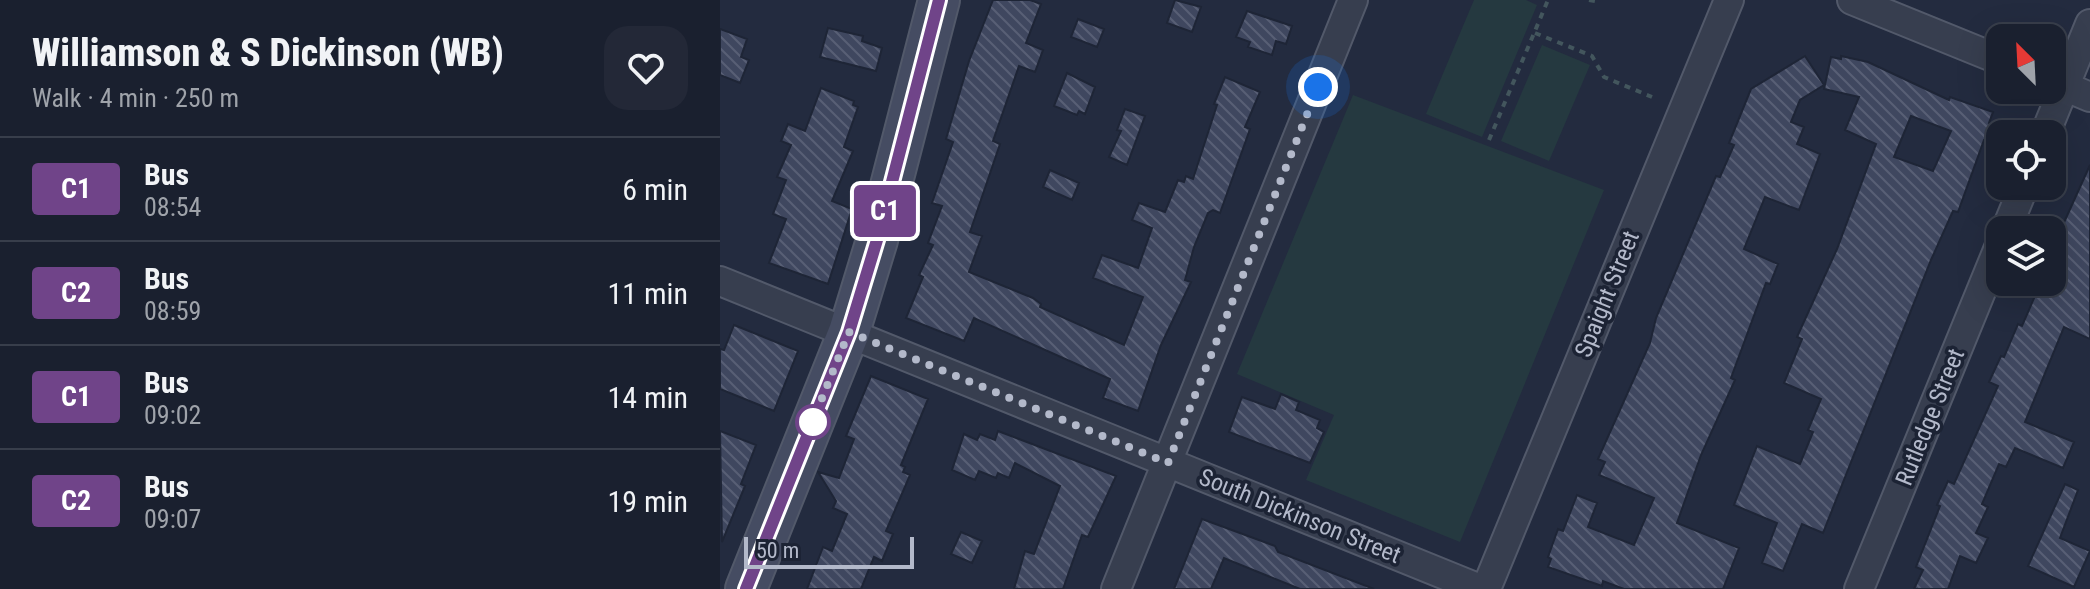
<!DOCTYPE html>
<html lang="en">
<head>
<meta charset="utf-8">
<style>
  body { margin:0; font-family:"Roboto Condensed",sans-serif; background:#232837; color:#f1f3f6; height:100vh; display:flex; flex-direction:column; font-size:30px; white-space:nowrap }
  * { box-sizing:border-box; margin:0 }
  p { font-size:26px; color:#9fa3aa }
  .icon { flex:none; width:44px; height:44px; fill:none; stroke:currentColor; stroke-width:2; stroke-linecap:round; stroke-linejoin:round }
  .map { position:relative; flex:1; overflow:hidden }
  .drawer { display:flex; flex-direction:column; background:#1a202f; width:720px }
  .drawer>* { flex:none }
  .badge { padding:0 16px; border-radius:6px; font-size:28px; line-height:52px }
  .needle { width:52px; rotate:336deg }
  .buttons { position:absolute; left:1266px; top:24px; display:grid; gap:16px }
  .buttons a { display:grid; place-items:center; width:80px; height:80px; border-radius:16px; background:#1a202f; box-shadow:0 8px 32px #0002,0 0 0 2px #383e4b; font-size:40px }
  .scale { position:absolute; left:24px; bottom:20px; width:170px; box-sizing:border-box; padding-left:8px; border:4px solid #b3b9ca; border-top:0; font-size:22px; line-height:28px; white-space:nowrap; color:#b3b9ca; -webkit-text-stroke:6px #1c2334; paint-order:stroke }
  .you { position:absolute; width:40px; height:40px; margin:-20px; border:6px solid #fff; border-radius:50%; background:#1a73e8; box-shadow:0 0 0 12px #1a73e833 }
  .map>.badge { position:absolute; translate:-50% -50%; box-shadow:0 0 0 4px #fff }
  .round { display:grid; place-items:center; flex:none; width:84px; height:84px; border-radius:24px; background:#232837 }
  .summary { display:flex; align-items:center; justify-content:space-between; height:136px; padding:0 32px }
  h1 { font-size:38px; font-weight:800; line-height:60px }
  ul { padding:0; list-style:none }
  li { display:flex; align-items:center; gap:24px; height:104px; padding:0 32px; border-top:2px solid #383e4b }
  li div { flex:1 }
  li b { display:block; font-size:30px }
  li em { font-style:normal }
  li .badge { min-width:88px; font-weight:700; text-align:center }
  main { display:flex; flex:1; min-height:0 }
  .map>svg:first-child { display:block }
  .green { fill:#253940 }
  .building { fill:url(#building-back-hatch); stroke:#1e2536; stroke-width:2; fill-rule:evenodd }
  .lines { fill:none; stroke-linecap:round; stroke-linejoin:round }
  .street-casing { stroke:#52596a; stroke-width:32 }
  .secondary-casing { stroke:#52596a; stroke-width:44 }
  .path { stroke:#43565d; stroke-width:4; stroke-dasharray:6 6; stroke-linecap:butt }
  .street { stroke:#373e4f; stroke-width:28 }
  .secondary { stroke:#454c62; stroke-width:40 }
  .line-casing { stroke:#fff; stroke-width:18 }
  .line { stroke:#704489; stroke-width:12 }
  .walk { stroke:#b3b9ca; stroke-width:8; stroke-dasharray:0 14.4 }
  .stop-dot { fill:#fff; stroke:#704489; stroke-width:4 }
  .labels { text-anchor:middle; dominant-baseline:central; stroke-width:7; stroke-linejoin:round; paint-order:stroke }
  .street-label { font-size:24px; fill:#b3b9ca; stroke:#1c2334 }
</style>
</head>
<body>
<main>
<section class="drawer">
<div class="summary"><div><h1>Williamson &amp; S Dickinson (WB)</h1><p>Walk · 4 min · 250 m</p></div><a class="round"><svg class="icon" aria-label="heart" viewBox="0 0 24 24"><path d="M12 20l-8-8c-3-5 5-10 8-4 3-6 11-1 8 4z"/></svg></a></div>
<ul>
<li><span class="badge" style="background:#704489;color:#fff">C1</span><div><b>Bus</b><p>08:54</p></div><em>6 min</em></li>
<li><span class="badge" style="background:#704489;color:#fff">C2</span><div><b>Bus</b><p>08:59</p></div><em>11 min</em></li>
<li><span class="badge" style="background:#704489;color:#fff">C1</span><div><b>Bus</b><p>09:02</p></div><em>14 min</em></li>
<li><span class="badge" style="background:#704489;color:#fff">C2</span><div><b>Bus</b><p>09:07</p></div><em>19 min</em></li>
</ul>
</section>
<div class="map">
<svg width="1370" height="589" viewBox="0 0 1370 589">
  <defs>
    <pattern id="building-back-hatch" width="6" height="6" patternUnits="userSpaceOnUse" patternTransform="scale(2)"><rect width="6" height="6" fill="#3f475f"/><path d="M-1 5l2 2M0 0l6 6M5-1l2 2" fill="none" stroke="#585f75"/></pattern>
  </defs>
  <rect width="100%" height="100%" fill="#232b3f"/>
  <!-- green -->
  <path class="green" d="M754,0H806L817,5L762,137L706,114Z
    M822,45L870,65L829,161L781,141Z
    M633,95L884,190L740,542L586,480L614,415L517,374Z"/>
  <!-- building -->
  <path class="building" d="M273,0H310L321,4L306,43L323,50L315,72L299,66L273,141L280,144L250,232L262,236L249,272L313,298L321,304L320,307L404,345L423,297L373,278L382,255L418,268L432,228L412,220L419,203L445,212L458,180L464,182L466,176L473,179L497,105L494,104L505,77L540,92L525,127L530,129L500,213L493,210L488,213L474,247L465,280L471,282L441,345L418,411L383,398L390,379L254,318L244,341L186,318L203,277L199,275L213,245L208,243L222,206L212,203L233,142L226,139L249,61Z
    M455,0L481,7L472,32L447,23Z
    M527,11L572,26L566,44L556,41L552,55L528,47L530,42L516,37Z
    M358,19L384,29L377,47L351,37Z
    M108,28L143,36L142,41L162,48L156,71L100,57Z
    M0,29L27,39L21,57L29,60L20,83L0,75Z
    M1085,56L1104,85L1080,100L1071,122L1084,127L1077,144L1100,154L1079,210L1045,197L1024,249L1058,264L1050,284L1046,283L1011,378L1015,380L981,455L957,523L1019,548L1003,589H904L883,581L882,586L828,567L831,559L828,557L838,529L843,531L857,495L877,503L868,527L914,545L934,498L879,475L885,462L878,459L930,343L936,318L996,176L1000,177L1014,145L1009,143L1031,89Z
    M1121,56L1148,62L1229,100L1230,97L1273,112L1269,123L1278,127L1273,143L1264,140L1238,212L1233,211L1211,260L1103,533L1082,524L1063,571L1042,563L1057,523L1014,505L1037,446L1080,464L1093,432L1088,430L1101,399L1064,383L1082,339L1077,337L1117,249L1156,144L1125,130L1139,97L1104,89L1111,57L1121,59ZM1191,116L1231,131L1213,171L1174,157Z
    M347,73L375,87L365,114L359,111L357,115L334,106Z
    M101,88L134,101L133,105L138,107L124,147L133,151L112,201L132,209L108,284L49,263L66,219L53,214L66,180L57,177L71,145L61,141L68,124L85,131Z
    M405,109L425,116L407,165L389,157L401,131L397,130Z
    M1370,165V339L1344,327L1305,422L1354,442L1343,468L1295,448L1286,467L1279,464L1262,504L1268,507L1256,533L1268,538L1256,563L1240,556L1228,589H1194L1203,570L1196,567L1220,506L1217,505L1228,481L1234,484L1278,386L1269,382L1281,356L1284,357L1298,324L1302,326L1321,282H1332V249Z
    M330,170L359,183L352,200L323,187Z
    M14,325L78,351L54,411L0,389V349L4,350Z
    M151,376L208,399L181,465L185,467L183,472L190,475L166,531L173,534L162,561L154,557L141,589H87L103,547L112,551L127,514L113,508L116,501L98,472L119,478L134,439L126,436Z
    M561,394L579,402L576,410L600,420L597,428L604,432L590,463L509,432L522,397L555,409Z
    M0,431L36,445L21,484L25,486L2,542Z
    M278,431L396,476L368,537L362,535L343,589H294L305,551L314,554L340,486L295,463L289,478L278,473L276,478L259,471L255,480L232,470L244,434L257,440L260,434L275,440Z
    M1345,484L1358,490L1340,538L1370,551L1354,587L1308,566Z
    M482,519L555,546L558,552L654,589H580L504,558L491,589H454Z
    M241,532L262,541L252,563L231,554Z"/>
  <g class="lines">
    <!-- street casing -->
    <g class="street-casing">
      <path id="street" d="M1132,0L1280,60
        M1332,81L1370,97
        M1325,134L1370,24
        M1286,230L1304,186
        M0,281L760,589
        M396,589L633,0
        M766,589L1009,0
        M1139,589L1280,245"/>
    </g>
    <!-- secondary casing -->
    <g class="secondary-casing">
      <path id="secondary" d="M26,589L129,332L157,240L219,0"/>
    </g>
    <!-- path -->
    <path class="path" d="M869,0L880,2
      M815,33L872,56L884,77L932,97
      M769,140L828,0"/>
    <!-- street -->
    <use href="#street" class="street"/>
    <!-- secondary -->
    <use href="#secondary" class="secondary"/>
  </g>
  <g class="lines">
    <!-- line casing -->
    <g class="line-casing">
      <path id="line" d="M26,589L129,332L157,240L219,0"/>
    </g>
    <!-- line -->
    <use href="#line" class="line"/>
    <!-- walk -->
    <path class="walk" d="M93,422L89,430L129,332L448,463L598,87"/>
  </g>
  <!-- markers -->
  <circle class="stop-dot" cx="93" cy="422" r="16"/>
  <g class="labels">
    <!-- street labels -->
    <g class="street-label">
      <text transform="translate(887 294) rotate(-68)">Spaight Street</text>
      <text transform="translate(1210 417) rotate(-68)">Rutledge Street</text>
      <text transform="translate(580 516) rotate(22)">South Dickinson Street</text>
    </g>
  </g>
</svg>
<div class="buttons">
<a><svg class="needle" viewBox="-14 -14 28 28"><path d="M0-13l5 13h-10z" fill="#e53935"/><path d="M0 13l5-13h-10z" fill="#9fa3aa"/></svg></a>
<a><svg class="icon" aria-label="locate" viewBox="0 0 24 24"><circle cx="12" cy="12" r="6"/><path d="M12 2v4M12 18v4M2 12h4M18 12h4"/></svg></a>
<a><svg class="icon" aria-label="layers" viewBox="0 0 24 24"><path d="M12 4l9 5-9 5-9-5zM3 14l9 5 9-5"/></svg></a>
</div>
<div class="scale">50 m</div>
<div class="you" style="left:598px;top:87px"></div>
<b class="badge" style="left:165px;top:211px;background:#704489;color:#fff">C1</b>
</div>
</main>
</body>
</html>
